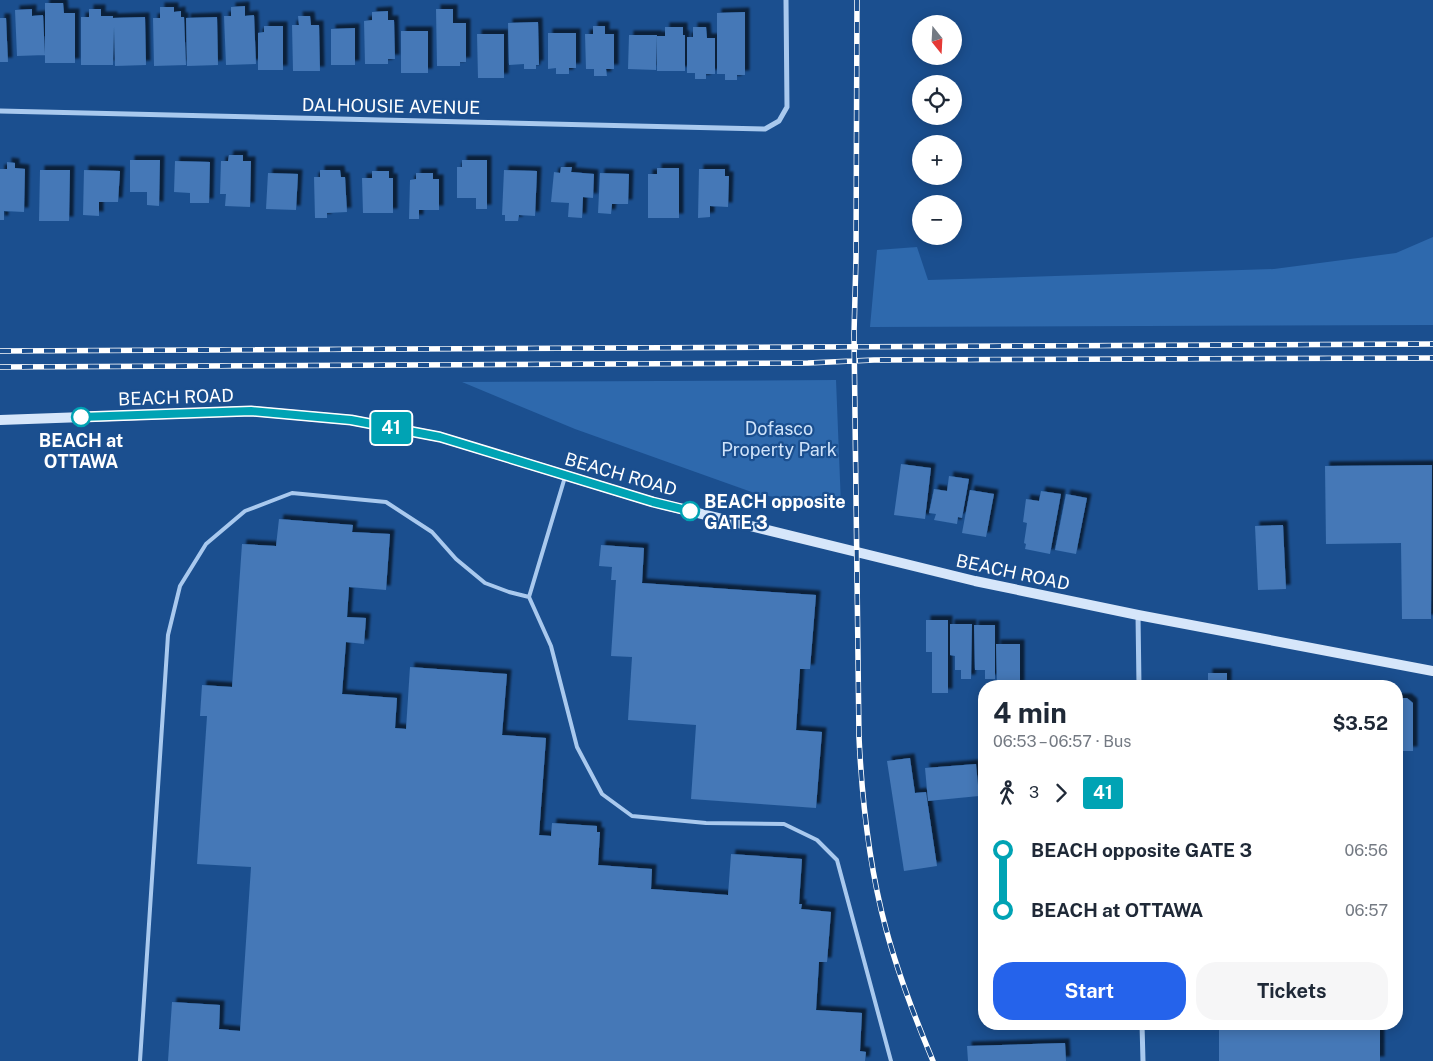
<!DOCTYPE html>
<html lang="en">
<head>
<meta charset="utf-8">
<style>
  body { margin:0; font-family:"Public Sans",sans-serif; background:#f6f6f7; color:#1f2937; height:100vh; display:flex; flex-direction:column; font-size:19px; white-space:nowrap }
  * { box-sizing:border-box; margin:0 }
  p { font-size:16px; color:#747a83 }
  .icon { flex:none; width:28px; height:28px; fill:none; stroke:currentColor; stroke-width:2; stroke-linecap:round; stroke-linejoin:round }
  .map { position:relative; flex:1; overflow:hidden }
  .drawer { position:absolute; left:978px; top:680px; width:425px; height:350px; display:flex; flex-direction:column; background:#fff; border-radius:20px; box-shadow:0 2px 12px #0003 }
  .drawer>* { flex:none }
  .badge { padding:0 10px; border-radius:4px; font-size:18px; line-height:32px }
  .needle { width:32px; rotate:162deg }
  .buttons { position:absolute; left:912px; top:15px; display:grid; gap:10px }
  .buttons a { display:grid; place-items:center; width:50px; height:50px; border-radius:50%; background:#fff; box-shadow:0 2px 12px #0003; font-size:25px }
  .map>.badge { position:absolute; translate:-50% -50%; box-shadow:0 0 0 2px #fff }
  .legs { display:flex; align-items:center; gap:8px; height:55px; padding:0 15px; font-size:16px }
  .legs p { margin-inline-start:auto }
  .head { display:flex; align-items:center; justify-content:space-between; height:85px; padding:0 15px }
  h1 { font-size:28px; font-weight:700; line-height:38px }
  .action { display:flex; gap:10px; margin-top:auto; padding:10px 15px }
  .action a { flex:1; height:58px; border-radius:20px; background:#2563eb; color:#fff; font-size:20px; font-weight:700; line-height:58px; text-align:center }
  .action a+a { background:#f6f6f7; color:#1f2937 }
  ul { padding:0 15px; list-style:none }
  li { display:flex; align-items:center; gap:18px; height:60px; font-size:19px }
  li i { display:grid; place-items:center; width:8px; height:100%; margin:0 6px; background:currentColor }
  li i::after { content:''; width:12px; height:12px; margin:-6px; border:4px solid; border-radius:50%; background:#fff }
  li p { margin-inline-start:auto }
  li:first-child i { background:linear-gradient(#0000 50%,currentColor 0) }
  li:last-child i { background:linear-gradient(currentColor 50%,#0000 0) }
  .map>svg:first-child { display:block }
  .green { fill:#2e69ad }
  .building { fill:#4478b7; filter:url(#shadow) }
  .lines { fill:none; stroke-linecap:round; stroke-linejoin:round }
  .lane { stroke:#a9c9ee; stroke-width:4 }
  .street { stroke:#a9c9ee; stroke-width:5 }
  .secondary { stroke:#d6e6fa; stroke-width:10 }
  .rail-casing { stroke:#fff; stroke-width:5.5 }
  .rail { stroke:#1b4f8f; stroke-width:4; stroke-dasharray:11; stroke-linecap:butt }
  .line-1-casing { stroke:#fff; stroke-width:11 }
  .line-1 { stroke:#00a3b4; stroke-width:8 }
  .stop-1-dot { fill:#fff; stroke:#00a3b4; stroke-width:2.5 }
  .labels { text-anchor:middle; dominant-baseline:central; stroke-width:4.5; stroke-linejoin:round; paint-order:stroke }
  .street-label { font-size:18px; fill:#fff; stroke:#1b4f8f }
  .park-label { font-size:18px; fill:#cfe3fa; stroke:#1b4f8f }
  .stop-label { font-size:18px; font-weight:bold; fill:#fff; stroke:#1b4f8f }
</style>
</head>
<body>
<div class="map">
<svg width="1433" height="1061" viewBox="0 0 1433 1061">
  <defs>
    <filter id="shadow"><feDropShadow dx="4.5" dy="-4.5" stdDeviation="1" flood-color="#0009"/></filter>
  </defs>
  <rect width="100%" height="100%" fill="#1b4f8f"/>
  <!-- green -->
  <path class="green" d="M1433,237V325L870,327L877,250L917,247L928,280L1274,269L1396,253Z
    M836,380L841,505L760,495L575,429L462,382Z"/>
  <!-- building -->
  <path class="building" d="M45,3H63L64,13H75V63H45Z
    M245,6V16L254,15L256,64L226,65L224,16H231V7Z
    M160,7H174V12L181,11V17H184L186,65L154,66L153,18H160Z
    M32,9V16L43,15L45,55L17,56L15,10Z
    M89,9H101V16H113V18L145,17L146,65L115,66L114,27L113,65H81V17H89Z
    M436,9H453V23H466V62H460V66H437Z
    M388,11V20H394L395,59H388V64H365L364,21L372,20V12Z
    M745,12V75H737V80H725V74H717V13Z
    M298,16H310L311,25H319L320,71H293L292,25H299Z
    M217,17L218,65L187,66L186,18Z
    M0,18H6L8,62H0Z
    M538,22L539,65H536V69H524V64L509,65L508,23Z
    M264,26H283V70H258V33L264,32Z
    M593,26H605V34H614V69H606L607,76H594V69H586L585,34H593Z
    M665,27H683V35H685V71H657V36H665Z
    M693,27H706L707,38H715V74H706V79H695V73H687V37H693Z
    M355,28V65H331V29Z
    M401,31H428V73H401Z
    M548,33H576V68H569V74H556V68L548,69Z
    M477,34H504V78H478Z
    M629,35H657L656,70L628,69Z
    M229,155H243V161H251L250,207L225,206L226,194H220L221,161H228Z
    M130,160H160L159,206L147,205V192H130Z
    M462,160H487V209H476V198H457V167H462Z
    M175,161L210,162L209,203H190V193L174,192Z
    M7,162L15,163V168L25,169L24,212L4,211V220H0V169H7Z
    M561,167H572L571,172L594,174L593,198L583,197L582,218L568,217L569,203L551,202L554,172L560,173Z
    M657,168H679V218H648V174H657Z
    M699,169H725V176H729L728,207L710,206V217L698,218Z
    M40,170H70L69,221H39Z
    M84,170L120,171L118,202H99V216L83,215Z
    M320,170H340L341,177H345L347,212L327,213V218H315L314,177H320Z
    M504,170L537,171L535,216L519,215L518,221H505V215H502Z
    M372,171H389V178H393V213H363L362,178H372Z
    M268,173L298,174L296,210L266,209Z
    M416,173H433V179H439V210H419V219H409L410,180L416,179Z
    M600,173L629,174L628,204H612L611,214L598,213Z
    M901,464L931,468L925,519L894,515Z
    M1432,465L1431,619H1402L1401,543L1326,544L1325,466Z
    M949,476L969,479L962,518L958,517L957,524L934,520L936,514L929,513L934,489L947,491Z
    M970,490L994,494L986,537L962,533Z
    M1041,491L1061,494L1050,554L1025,549L1026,544L1024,543L1027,523L1023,522L1026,499L1039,501Z
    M1066,494L1087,498L1076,554L1055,550Z
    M279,519L353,525L352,532L390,534L386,590L349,587L347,617L366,618L364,644L346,642L342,694L397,698L395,728L406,729L410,667L507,674L502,735L546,738L539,835L551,836L552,823L597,826V832H600L598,865L652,869L651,889L728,895L731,854L802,859L799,904H802L801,909L831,912L827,962H819L816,1010L862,1013L860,1051L866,1052L865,1061H168L172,1002L220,1005L219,1029L240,1031L251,867L197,864L207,716H200L202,685L232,687L242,544L276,546Z
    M1283,525L1286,589L1258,590L1255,526Z
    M601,545L644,548L642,583L816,595L810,669H800L796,730L822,732L816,808L691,799L696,725L628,720L632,657L611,656L616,580H611L612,567L599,566Z
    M926,620H948V693H932V652H926Z
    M950,624H972L971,679H961V670H955V656L950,655Z
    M974,625H995V679H985V670H975Z
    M996,644H1020V686H997Z
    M1208,673H1227V686H1208Z
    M1396,698H1407L1413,703V751H1396Z
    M910,758L915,793L926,792L937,866L904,871L887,761Z
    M976,764L979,796L928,801L925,768Z
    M1219,1024H1380V1061H1219Z
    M1065,1043L1066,1061H968L967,1046Z"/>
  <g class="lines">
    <!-- lane -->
    <path class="lane" d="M529,597L551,646L577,747L602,794L632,816L706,823L784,824L817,840L837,860L891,1061
      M140,1061L168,635L180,586L206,544L245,511L292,493L386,502L432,532L456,559L485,583L509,592L529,597L565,477"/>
    <!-- street -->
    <path class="street" d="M0,111L765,129L779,121L787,107L786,0
      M1138,615L1139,686
      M1142,1024L1143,1061"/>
    <!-- secondary -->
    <path class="secondary" d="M0,420L251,411L351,420L440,437L653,502L975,581L1138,615L1433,671"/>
    <!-- rail casing -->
    <g class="rail-casing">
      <path id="rail" d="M857,0L856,258L854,334L859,737C862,802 869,866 886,929C898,974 915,1018 933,1061
        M0,351L1433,344
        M0,367L808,363L874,360L1433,358"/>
    </g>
    <!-- rail -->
    <use href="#rail" class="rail"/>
  </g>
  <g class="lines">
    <!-- line-1 casing -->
    <g class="line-1-casing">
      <path id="line-1" d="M81,417L251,411L351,420L440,437L653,502L690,511"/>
    </g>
    <!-- line-1 -->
    <use href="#line-1" class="line-1"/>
  </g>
  <!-- markers -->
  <g class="stop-1-dot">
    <circle cx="81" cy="417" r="9"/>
    <circle cx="690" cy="511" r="9"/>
  </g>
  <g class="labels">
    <!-- street labels -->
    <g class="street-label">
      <text transform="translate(391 106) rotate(1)">DALHOUSIE AVENUE</text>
      <text transform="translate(176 397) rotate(-2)">BEACH ROAD</text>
      <text transform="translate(621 474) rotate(16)">BEACH ROAD</text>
      <text transform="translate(1013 572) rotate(12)">BEACH ROAD</text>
    </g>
    <!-- park labels -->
    <g class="park-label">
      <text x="779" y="428">Dofasco<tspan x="779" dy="21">Property Park</tspan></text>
    </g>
    <!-- stop labels -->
    <g class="stop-label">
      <text x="81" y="440">BEACH at<tspan x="81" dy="21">OTTAWA</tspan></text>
      <text x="704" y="501" text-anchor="start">BEACH opposite<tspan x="704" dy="21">GATE 3</tspan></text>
    </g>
  </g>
</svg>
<div class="buttons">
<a><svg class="needle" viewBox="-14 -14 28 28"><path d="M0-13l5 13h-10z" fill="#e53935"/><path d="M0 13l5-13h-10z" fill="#747a83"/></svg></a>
<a><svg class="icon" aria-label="locate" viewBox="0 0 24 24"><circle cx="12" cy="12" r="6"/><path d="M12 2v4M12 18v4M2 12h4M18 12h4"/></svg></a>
<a>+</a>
<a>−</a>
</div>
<b class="badge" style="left:391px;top:428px;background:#00a3b4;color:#fff">41</b>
<section class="drawer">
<div class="head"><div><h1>4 min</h1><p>06:53 – 06:57 · Bus</p></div><b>$3.52</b></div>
<div class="legs"><svg class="icon" aria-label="walk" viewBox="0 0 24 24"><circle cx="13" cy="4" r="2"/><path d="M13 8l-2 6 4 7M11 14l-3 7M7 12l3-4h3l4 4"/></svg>3<svg class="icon" aria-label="forward" viewBox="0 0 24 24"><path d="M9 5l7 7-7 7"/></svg><b class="badge" style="background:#00a3b4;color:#fff">41</b></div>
<ul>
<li><i style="color:#00a3b4"></i><b>BEACH opposite GATE 3</b><p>06:56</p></li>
<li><i style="color:#00a3b4"></i><b>BEACH at OTTAWA</b><p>06:57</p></li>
</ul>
<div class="action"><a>Start</a><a>Tickets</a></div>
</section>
</div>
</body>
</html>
